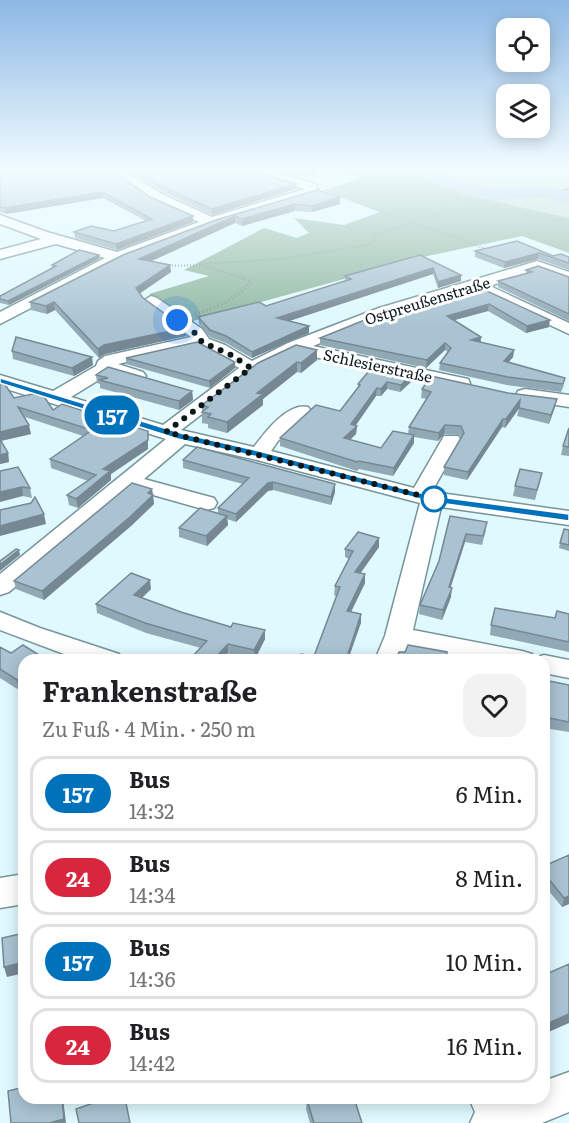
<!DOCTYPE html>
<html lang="de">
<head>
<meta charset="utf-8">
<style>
  body { margin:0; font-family:Literata,serif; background:#f2f2f2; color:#202124; height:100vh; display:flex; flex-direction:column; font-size:22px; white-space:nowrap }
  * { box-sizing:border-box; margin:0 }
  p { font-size:20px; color:#757577 }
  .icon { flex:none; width:33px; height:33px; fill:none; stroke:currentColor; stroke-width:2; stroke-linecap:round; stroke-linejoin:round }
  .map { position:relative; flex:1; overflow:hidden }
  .side { position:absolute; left:18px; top:654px; width:532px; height:450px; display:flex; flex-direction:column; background:#fff; border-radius:18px; box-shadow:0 3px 15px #0003 }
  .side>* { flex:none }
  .badge { padding:0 12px; border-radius:20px; font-size:21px; line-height:39px }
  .fabs { position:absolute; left:496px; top:18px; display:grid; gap:12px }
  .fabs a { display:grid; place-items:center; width:54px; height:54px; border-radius:12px; background:#fff; box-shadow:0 3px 15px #0003; font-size:30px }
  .you { position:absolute; width:30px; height:30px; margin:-15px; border:4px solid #fff; border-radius:50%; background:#1a73e8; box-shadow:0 0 0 9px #1a73e833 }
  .map>.badge { position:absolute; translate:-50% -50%; box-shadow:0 0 0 3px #fff }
  .round { display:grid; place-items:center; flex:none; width:63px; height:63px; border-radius:18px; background:#f2f2f2 }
  .overview { display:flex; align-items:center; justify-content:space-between; height:102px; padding:0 24px }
  h1 { font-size:28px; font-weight:700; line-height:45px }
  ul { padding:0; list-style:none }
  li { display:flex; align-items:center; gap:18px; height:75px; margin:0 12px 9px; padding:0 12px; border:3px solid #e0e0e0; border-radius:18px }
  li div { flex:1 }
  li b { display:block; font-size:22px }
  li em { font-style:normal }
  li .badge { min-width:66px; font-weight:700; text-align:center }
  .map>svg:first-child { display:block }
  .green { fill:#bddbca }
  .forest { fill:#91b8a2 }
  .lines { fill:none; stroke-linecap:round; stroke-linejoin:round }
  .stream { stroke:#788ca3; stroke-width:3 }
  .river { fill:#a6bede; fill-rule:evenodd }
  .minor-casing { stroke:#76959a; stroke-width:3 }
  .path-far1 { stroke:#84989c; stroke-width:2; stroke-dasharray:1 2; stroke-linecap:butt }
  .path { stroke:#84989c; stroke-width:3; stroke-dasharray:1 3; stroke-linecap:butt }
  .minor { fill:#fff; fill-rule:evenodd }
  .wall { fill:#91a8b5 }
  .shaded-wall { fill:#768893 }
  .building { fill:#a9c3d2; stroke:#768893; stroke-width:1.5 }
  .line { fill:#0072bc; stroke:#fff; stroke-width:1.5 }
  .walk { stroke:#0b181a; stroke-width:6; stroke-dasharray:0 10.8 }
  .stop-dot { fill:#fff; stroke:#0072bc; stroke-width:3 }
  .labels { text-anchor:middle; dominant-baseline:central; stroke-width:6; stroke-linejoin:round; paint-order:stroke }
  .far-street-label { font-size:15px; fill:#0b181a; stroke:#fff }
</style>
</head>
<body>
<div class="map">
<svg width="569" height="1123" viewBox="0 0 569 1123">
  <rect width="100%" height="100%" fill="#dff9fe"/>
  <!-- green -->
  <path class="green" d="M412,170H569V218L465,194Z"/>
  <!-- forest -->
  <path class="forest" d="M332,170H412L465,194L569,218V253L522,236L423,257L186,323L149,294L209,276L184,270L264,228L297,238L309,233L294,218L344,225L380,212L324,190L362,178Z"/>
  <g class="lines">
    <!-- stream -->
    <path class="stream" d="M553,194L569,189"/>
    <!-- river -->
    <path class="river" d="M412,170H433L447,176L495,189L544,187L569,192V204L544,197L494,200L435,184L414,174Z"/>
    <!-- minor casing -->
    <g class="minor-casing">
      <path id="minor" d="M0,170H12L10,173L0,174Z
        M110,170H123L162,194L212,217L305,189L250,173L248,170H265L316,184L318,191L316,194L216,225L123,260L0,324V312L105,258L56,244L0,259V250L41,239L0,224V215L47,232L117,252L199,222L152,200Z
        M537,261L569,272V282L537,270L490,286L569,323V334L475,290L391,314L313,346L468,379L470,383L468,387L461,389L296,353L257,372L181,430L254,447C265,432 288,402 308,407L311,411L278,441L271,451L414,488L444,436H458L461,440L435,486L440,493L569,511V525L441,507L413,630L522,651L532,654L534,658L544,655L569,660V678L544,673V660H476L407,647L403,660H375L385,636L420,503L257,460L185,444L144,479L214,498L217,503L214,508L206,510L132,489L9,592L0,595V574L166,439L0,387V375L53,391L96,366L98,361L105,356L191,337L145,304L143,301L151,296L157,298L202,329L209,339L225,345L252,361L288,343L379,308ZM198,346L213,352L239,368L163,425L71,397L110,373L137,381L143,380L146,376L143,372L118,364Z
        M525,389L569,395V407L518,399L516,395L518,391Z
        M0,612L40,628L119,654L123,660H80L0,630Z
        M24,874V904L0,908V878Z
        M569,1072V1112L542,1123H470L475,1112L469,1098H544V1081Z"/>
    </g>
    <!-- path-far1 -->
    <path class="path-far1" d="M384,170C444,196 505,211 569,222
      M324,191L489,250
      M200,264L282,259L372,244L376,235L443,213L442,199H459
      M166,266L201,265L246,279"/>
    <!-- path -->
    <path class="path" d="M195,314C216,307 237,300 251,281L241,278"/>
    <!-- minor -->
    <use href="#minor" class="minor"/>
  </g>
  <!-- wall -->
  <path class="wall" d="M127,170H249L296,184V189L212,215L163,192Z
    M272,170H316V174L303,178Z
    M0,171L150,197L193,216V222L117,250L75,238L74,232L114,231L146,221L103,198L6,214L0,212Z
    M317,190L340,197V204L312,212L295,211L242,226L235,223L152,261L170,265L171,272L140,293L143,298L186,336L105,354L99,358L55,310L47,314L31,310L30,302L216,220Z
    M517,241L553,256L569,257V270L538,259L504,268L475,257V251Z
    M99,255V259L9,305L0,303V296L52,268V265Z
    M420,255L461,281L438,288L433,274L289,321L309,333L252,358L226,343L210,337L199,324L198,317L266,306L345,281V276Z
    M526,270L569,277V321L498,287V281L526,274Z
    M476,286L549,327L526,333L488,311L455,320L481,337V342L514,350L513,357L509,362L564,385L561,392L507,385L439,370L440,363L448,352L445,350L426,368L320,345V338Z
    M317,350V360L301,373L297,372L263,399V405L227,433L208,428V424L202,423V405Z
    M12,351L93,365L74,376L13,359Z
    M126,358L235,362V368L210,388L126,364Z
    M413,373L412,381L400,392L387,389L381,396H376L355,426H357L356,434L350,440L381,448L408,434L409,427L427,399L421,398L422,389L508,393L557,399L555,407L549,424L517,416L519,409L505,428L502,427L467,480L444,475V467L461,437L460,435L444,434L438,441L414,437V443L393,476L359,469L357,471L280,446V438L340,411L358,387V384Z
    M96,375L192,391L193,400L179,410L100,388V384L97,383Z
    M0,383L14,398L53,410L148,431V449L111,474V480L78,508L69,505L67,495L88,481L51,468L50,459L83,436L25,417L31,434L1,441L8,453L9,462L0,464Z
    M569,428V456L561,455L563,446Z
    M183,460L335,484V492L331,505L273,490L268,491L236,522L227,519L228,525L207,546L179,537V528L218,513V508L243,484L183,468Z
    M0,471L30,488L32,498L23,496Z
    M540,482L535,500L513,496L515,486Z
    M152,489L154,504L131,526L44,600L16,589L14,581Z
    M450,516L486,530L482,545L465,542L450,588L451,597L442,620L419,614L420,605L439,561Z
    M569,530V551L559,548L560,543Z
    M379,538V547L360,573L365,583L351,612L361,614V623L314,656L336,596L334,595L335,586L349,559L345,557V549Z
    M151,589L142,598L181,612L265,639L255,659L201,648L146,633L97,613L96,604Z
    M569,614V652L490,635L491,625L555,618Z
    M0,647L24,660V686L19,690L0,678Z
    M544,680L569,685V732L544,728Z
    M544,866L569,904L562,907L544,885Z
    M307,1100L362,1123H310L306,1109Z"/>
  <!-- shaded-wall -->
  <path class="shaded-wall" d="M316,170V174L303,178L304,173Z
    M296,184V189L212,215V209Z
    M102,192L103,198L6,214L5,208Z
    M340,197V204L312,212V206Z
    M295,204V211L242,226V219Z
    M193,216V222L117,250L116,244Z
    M235,216V223L140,266L139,259Z
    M539,253L538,259L504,268L505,262Z
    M99,255V259L9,305L8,301Z
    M170,265L171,272L136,296V288Z
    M433,268V274L277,325V318Z
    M461,275V281L438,288V282Z
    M54,302L55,310L47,314L46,306Z
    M489,304L488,311L447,322V316Z
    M550,320L549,327L526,333L527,326Z
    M309,326V333L252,358V352Z
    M185,328L186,336L105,354L99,358L98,349L104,345Z
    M481,337L480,345L471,340Z
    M445,343V350L426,368L427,360Z
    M317,350V360L301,373V363Z
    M514,350L513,357L503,368L504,361Z
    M92,357L93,365L74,376L72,368Z
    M235,362V368L210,388L209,381Z
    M297,362V372L263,399V405L227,433V422L257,393Z
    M413,373L412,381L400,392L401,385Z
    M387,382V389L381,396V389Z
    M377,388L376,396L352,431L357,426L356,434L343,446L344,438L351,424Z
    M192,391L193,400L179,410V401Z
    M557,399L555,407L549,424L551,415Z
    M520,400L519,408L505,428L506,419Z
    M503,419L502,427L467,480L468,472Z
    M29,425L31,434L0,441V432Z
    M445,425L444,434L438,441L439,433Z
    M148,431V449L111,474V480L78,508L76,499L103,469Z
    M414,435V443L393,476L394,468Z
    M8,453L9,462L0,464V455Z
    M273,482V490L268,491L236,522V514L268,483Z
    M335,484V492L331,505V497Z
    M22,487L23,496L0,502V492Z
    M152,489L154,504L131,526L44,600L42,591Z
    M44,514L46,524L0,536V526Z
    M227,516L228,525L207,546L206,536Z
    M466,534L465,542L448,596L449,587Z
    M379,538V547L355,581V572Z
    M19,550L20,555L0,571V565Z
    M365,574V583L347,620V611Z
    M150,580L151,589L135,604L134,595Z
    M452,588L451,597L442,620L443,610Z
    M361,614V623L348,660H346Z
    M265,630V639L255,659L254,650Z
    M228,644V653L222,660H213Z
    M24,675V686L19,690L17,680Z
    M569,896V904L562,907L564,898Z
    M24,962V973L7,977L4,967Z
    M569,1014V1023L544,1034V1025Z
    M62,1098H63L66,1123H49Z"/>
  <!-- building -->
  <path class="building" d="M9,170H112L150,197L193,216L116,244L74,232L91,226L114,231L152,219L102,192L5,208L0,207V171Z
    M134,170H249L296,184L212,209L163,187Z
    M290,170H315L304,173Z
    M317,190L340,197L312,206L295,204L242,219L235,216L139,259L170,265L136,288L143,298L185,328L104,345L98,349L54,302L46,306L30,302L123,255L216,220Z
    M517,241L553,256L561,254L569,257V263L539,253L505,262L475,251Z
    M79,250L99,255L8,301L0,299V296L56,266L52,265Z
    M420,255L461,275L438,282L433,268L277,318L309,326L252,352L226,336L210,330L198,317L259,302L266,306L351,279L345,276Z
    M538,266L569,277V314L498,281L532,272L526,270Z
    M476,286L550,320L527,326L489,304L447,316L481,337L471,340L514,350L504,361L565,378L563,384L508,377L440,363L451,348L445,343L427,360L320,338L392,309Z
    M16,337L92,357L72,368L12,351Z
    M197,342L235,362L209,381L126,358Z
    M296,345L317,350L301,363L297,362L257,393L263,394L227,422L208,417L211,414L202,412L208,407L202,405L258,363Z
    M374,365L413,373L401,385L387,382L381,389L377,388L351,424L357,426L344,438L381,448L393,431L414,435L394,468L359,461L357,462L280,438L316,405L340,411L360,385L358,384Z
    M108,367L192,391L179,401L99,380L108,378L96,375Z
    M431,376L508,393L557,399L551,415L519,408L520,400L506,419H503L468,472L444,467L464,433L461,426L445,425L439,433L409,427L431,392L422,389Z
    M0,383H4L14,398L37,393L43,395L53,410L62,404L148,431V440L103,469L110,471L76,499L67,495L96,475L50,459L92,430L18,407L29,425L0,432Z
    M569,428V447L563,446Z
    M0,439L8,453L0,455Z
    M197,447L335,484L331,497L273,482L268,483L236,514L218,508L249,478L183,460Z
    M18,467L30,488L22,487L0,492V471Z
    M520,469L542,473L537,490L515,486Z
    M132,483L152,489L148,493L153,495L130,517L42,591L14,581Z
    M35,497L44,514L0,526V510L31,503Z
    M200,508L227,516L206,536L179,528Z
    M450,516L487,522L483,536L466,534L449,587L452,588L443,610L420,605L439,561Z
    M564,529L569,530V545L560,543Z
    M358,532L379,538L355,572L365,574L347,611L361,614L346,660H299L301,654L314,656L340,587L335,586L353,551L345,549Z
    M16,549L19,550L0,565V561Z
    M131,573L150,580L134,595L181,612L231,627L233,623L265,630L254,650L228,644L213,660H189L207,641L145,623L96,604Z
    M495,608L555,618L557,611L569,614V642L491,625Z
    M23,645L47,660H24V675L17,680L0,669V647L11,653Z
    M408,645L447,652V656L465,660H396L399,652H405Z
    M544,680L569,685V722L544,717Z
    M569,855V896L564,898L544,873V866Z
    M24,933V962L4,967L2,938Z
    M569,964V1014L544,1025V975Z
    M24,1087V1098H62L64,1119L49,1123H11L8,1091Z
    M108,1098H125L130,1123H79L76,1109Z
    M312,1098H354L362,1123H314L307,1100Z"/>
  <!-- sky -->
  <linearGradient id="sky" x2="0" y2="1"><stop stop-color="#8db8e4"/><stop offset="0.52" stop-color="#f1fcff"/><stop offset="1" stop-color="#f1fcff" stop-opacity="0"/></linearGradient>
  <rect width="569" height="327" fill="url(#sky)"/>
  <!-- line -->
  <path class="line" d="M0,378L184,434L259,451L432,496L569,514V521L432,502L258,457L178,439L0,383Z"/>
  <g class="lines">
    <!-- walk -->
    <path class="walk" d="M177,320L195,333L202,342L231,355L251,368L166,432L434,499"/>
  </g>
  <!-- markers -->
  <circle class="stop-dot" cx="434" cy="499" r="12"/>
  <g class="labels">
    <!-- far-street labels -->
    <g class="far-street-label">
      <text transform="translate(427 300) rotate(-17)">Ostpreußenstraße</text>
      <text transform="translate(378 365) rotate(12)">Schlesierstraße</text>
    </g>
  </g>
</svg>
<div class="fabs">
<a><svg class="icon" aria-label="locate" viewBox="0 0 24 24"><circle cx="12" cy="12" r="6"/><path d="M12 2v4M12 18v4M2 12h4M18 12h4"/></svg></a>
<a><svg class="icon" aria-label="layers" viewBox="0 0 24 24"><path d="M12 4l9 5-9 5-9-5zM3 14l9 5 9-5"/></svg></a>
</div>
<div class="you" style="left:177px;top:320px"></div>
<b class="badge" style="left:112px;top:415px;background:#0072bc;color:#fff">157</b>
<section class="side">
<div class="overview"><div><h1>Frankenstraße</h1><p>Zu Fuß · 4 Min. · 250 m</p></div><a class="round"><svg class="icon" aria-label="heart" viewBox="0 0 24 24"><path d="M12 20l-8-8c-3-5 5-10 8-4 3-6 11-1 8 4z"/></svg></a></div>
<ul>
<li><span class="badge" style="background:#0072bc;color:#fff">157</span><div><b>Bus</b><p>14:32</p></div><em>6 Min.</em></li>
<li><span class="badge" style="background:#d7263d;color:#fff">24</span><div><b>Bus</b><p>14:34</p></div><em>8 Min.</em></li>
<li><span class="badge" style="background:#0072bc;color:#fff">157</span><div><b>Bus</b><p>14:36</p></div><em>10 Min.</em></li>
<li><span class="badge" style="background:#d7263d;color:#fff">24</span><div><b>Bus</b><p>14:42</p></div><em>16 Min.</em></li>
</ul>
</section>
</div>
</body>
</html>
